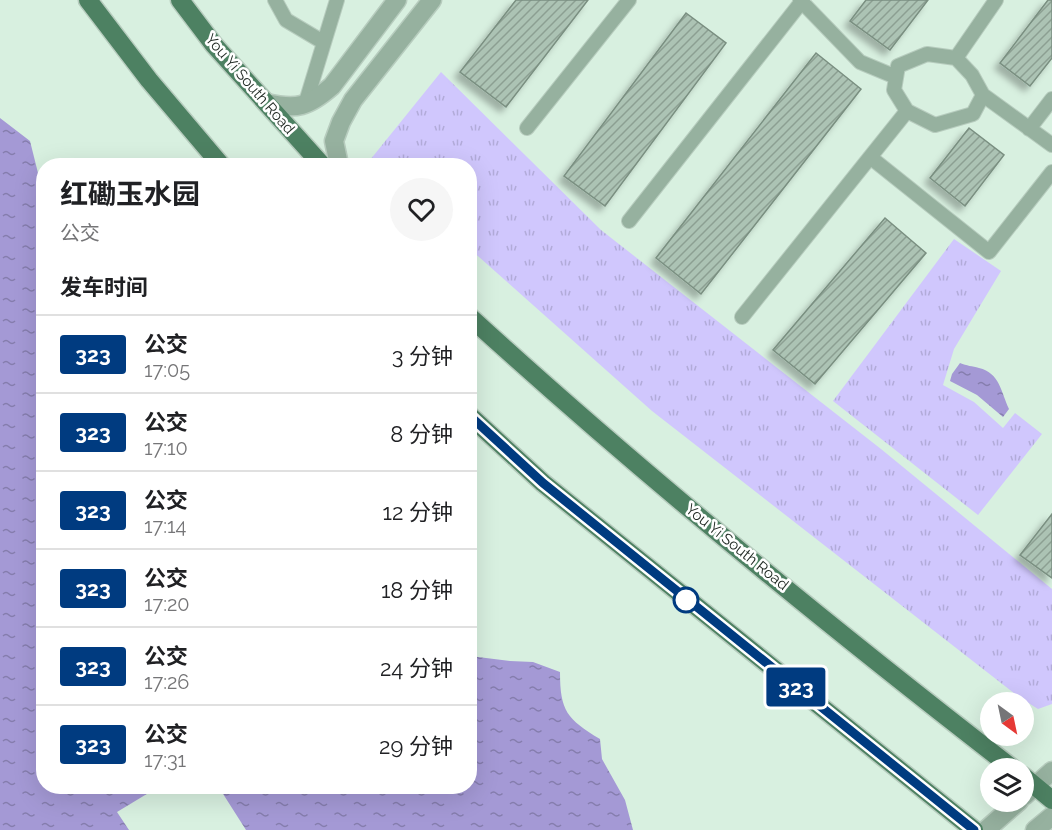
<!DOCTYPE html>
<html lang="zh">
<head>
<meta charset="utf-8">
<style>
  body { margin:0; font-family:Raleway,"Noto Sans SC",sans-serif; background:#f6f6f6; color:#202124; height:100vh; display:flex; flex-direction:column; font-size:22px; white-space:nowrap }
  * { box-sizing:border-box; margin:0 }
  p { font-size:20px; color:#757577 }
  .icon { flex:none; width:33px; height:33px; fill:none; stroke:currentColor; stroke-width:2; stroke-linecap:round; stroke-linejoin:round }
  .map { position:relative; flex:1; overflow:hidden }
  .panel { position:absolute; left:36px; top:158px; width:441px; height:636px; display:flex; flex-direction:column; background:#fff; border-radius:24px; box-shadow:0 6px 24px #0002 }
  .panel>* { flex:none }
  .badge { padding:0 12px; border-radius:4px; font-size:21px; line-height:39px }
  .needle { width:39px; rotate:147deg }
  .controls { position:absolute; left:980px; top:692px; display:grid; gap:12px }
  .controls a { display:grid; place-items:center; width:54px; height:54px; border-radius:50%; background:#fff; box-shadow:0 6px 24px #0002; font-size:30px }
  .map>.badge { position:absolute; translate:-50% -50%; box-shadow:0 0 0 3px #fff }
  h2 { padding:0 24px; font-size:22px; line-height:54px }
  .round { display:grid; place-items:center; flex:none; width:63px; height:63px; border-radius:32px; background:#f6f6f6 }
  .headline { display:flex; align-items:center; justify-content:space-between; height:102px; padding:0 24px }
  h1 { font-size:28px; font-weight:700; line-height:45px }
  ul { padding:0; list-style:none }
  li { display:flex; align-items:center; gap:18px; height:78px; padding:0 24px; border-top:2px solid #e0e0e0 }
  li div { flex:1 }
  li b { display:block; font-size:22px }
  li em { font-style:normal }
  li .badge { min-width:66px; font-weight:700; text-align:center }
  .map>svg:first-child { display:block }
  .grass { fill:url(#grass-tufts) }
  .water { fill:url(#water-ripples) }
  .building { fill:url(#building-hatch); stroke:#7a8f81; stroke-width:1.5; filter:url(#shadow) }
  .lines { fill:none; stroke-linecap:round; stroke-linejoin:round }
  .service-casing { stroke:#b7ccbe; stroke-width:16 }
  .tertiary-casing { stroke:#b7ccbe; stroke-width:21 }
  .primary-casing { stroke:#b7ccbe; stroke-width:21 }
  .service { stroke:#96b19f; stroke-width:14 }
  .tertiary { stroke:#96b19f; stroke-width:18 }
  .primary { stroke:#4d8162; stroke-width:18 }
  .line-casing { stroke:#fff; stroke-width:14 }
  .line { stroke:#003b80; stroke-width:9 }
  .stop-dot { fill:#fff; stroke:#003b80; stroke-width:3 }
  .labels { text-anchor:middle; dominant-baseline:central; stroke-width:5; stroke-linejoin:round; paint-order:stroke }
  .street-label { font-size:15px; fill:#212a24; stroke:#fff }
</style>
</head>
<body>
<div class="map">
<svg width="1052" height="830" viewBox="0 0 1052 830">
  <defs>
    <pattern id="grass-tufts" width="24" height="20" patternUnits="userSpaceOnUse" patternTransform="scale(1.5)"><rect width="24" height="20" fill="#d0c7fd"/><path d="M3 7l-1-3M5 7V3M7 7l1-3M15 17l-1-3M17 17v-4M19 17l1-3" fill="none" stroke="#b2abd9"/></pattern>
    <pattern id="water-ripples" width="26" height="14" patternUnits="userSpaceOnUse" patternTransform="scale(1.5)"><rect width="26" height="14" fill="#a499d5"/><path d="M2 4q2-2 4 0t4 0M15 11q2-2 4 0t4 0" fill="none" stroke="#857dad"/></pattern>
    <pattern id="building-hatch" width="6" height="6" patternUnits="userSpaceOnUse" patternTransform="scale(1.5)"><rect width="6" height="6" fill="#acc3b4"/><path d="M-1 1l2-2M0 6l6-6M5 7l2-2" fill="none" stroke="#8c9f92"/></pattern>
    <filter id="shadow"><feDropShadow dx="-5.5" dy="5.5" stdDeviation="3" flood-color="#0004"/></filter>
  </defs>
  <rect width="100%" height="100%" fill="#d8f0e0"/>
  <!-- grass -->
  <path class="grass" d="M441,72L601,230L881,449L1052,589V704L1038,709L1019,697L652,411L470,249V165H375L370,160Z
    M954,239L1001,271L954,349L943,385L974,402L1003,428L1015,413L1042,434L978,515L833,401Z"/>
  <!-- water -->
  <path class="water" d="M0,118L30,141L43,193L44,786H160L117,812L129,830H0Z
    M960,363C967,366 972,366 979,368C1000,373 1001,392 1009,409L1003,417L977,395L950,381L952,374Z
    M470,656L510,661L533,662L560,672C560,711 567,719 600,739L602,759L625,800L633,830H246L218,786H470Z"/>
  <!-- building -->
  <path class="building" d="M516,0H588L506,107L460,72Z
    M866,0H928L890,50L850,21Z
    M1048,0H1052V58L1030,86L1000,63Z
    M686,13L726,43L605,206L564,176Z
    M816,53L861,89L701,294L656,258Z
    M969,128L1004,155L965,206L930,178Z
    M885,218L926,253L815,384L773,350Z
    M1052,514V578L1020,555Z"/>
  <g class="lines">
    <!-- service casing -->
    <g class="service-casing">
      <path id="service" d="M275,0L286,20L323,42
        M800,0L860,62L896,77
        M956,58L996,0
        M983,95L973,114L935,125L907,111L894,90L898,66L927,54L956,58L972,75L983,95L1052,145
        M305,105L337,0
        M527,128L629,0
        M1029,129L1052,99
        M870,157L989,252L1052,172
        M629,221L803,0
        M742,317L907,111"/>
    </g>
    <!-- tertiary casing -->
    <g class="tertiary-casing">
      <path id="tertiary" d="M266,103C297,110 308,107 332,86L397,0
        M339,165L334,141L341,122L353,100L432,0
        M1024,796L1052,771
        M986,830L1019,801
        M1035,830L1052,816"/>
    </g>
    <!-- primary casing -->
    <g class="primary-casing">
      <path id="primary" d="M88,0L149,80L221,165
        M180,0L214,45L322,165
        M470,317C643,475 826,624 1012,768
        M470,416L543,483L974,830
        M1023,776L1052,800"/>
    </g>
    <!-- service -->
    <use href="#service" class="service"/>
    <!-- tertiary -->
    <use href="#tertiary" class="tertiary"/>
    <!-- primary -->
    <use href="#primary" class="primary"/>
  </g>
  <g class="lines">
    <!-- line casing -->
    <g class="line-casing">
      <path id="line" d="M470,416L543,483L974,830"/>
    </g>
    <!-- line -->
    <use href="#line" class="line"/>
  </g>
  <!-- markers -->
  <circle class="stop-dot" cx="686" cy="600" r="12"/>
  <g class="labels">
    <!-- street labels -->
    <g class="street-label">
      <text transform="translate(250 84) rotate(49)">You Yi South Road</text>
      <text transform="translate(737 547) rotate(39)">You Yi South Road</text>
    </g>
  </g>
</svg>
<div class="controls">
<a><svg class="needle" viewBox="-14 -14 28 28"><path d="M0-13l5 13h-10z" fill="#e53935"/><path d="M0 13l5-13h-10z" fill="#757577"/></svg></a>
<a><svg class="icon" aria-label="layers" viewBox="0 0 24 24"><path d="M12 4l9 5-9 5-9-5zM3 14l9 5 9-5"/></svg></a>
</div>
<b class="badge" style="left:796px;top:687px;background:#003b80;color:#fff">323</b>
<section class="panel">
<div class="headline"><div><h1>红磡玉水园</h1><p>公交</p></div><a class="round"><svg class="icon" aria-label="heart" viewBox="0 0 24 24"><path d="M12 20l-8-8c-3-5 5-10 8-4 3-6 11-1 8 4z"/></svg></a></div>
<h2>发车时间</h2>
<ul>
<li><span class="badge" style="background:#003b80;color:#fff">323</span><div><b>公交</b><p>17:05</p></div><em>3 分钟</em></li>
<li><span class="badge" style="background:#003b80;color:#fff">323</span><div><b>公交</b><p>17:10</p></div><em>8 分钟</em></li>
<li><span class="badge" style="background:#003b80;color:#fff">323</span><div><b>公交</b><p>17:14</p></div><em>12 分钟</em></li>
<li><span class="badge" style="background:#003b80;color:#fff">323</span><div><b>公交</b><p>17:20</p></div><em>18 分钟</em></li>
<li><span class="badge" style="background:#003b80;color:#fff">323</span><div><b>公交</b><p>17:26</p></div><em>24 分钟</em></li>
<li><span class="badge" style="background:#003b80;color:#fff">323</span><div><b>公交</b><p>17:31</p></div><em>29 分钟</em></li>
</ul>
</section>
</div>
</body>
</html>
